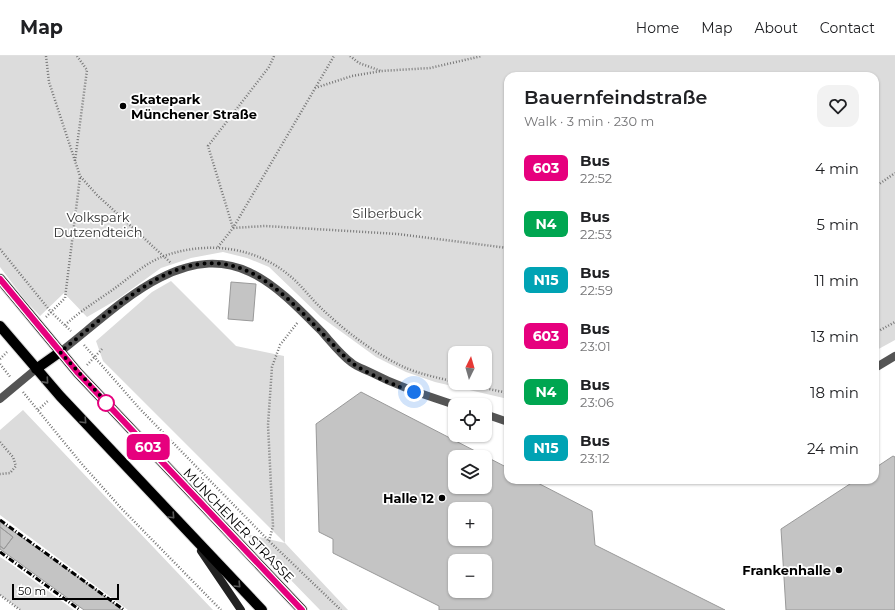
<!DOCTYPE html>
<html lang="en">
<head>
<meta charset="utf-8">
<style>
  body { margin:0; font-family:Montserrat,sans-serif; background:#f2f2f2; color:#202124; height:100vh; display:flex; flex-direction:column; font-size:15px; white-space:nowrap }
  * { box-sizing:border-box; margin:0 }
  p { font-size:13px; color:#757577 }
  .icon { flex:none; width:22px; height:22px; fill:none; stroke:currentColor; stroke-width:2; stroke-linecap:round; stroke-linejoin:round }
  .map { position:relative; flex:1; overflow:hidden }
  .panel { position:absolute; left:504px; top:16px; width:375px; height:412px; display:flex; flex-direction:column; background:#fff; border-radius:12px; box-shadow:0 1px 3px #0004 }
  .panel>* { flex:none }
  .badge { padding:0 8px; border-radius:6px; font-size:14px; line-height:26px }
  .needle { width:26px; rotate:5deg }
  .buttons { position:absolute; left:448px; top:290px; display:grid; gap:8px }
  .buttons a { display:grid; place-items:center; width:44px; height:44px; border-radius:8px; background:#fff; box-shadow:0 1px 3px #0004; font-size:20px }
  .scale { position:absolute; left:12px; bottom:10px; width:107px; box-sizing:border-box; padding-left:4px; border:2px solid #000; border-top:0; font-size:11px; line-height:14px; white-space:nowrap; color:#000; -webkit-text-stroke:3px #fff; paint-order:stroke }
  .you { position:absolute; width:20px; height:20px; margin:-10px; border:3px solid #fff; border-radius:50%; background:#1a73e8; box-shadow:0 0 0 6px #1a73e833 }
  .map>.badge { position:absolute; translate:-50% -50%; box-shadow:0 0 0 2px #fff }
  .round { display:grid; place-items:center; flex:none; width:42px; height:42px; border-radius:12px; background:#f2f2f2 }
  .overview { display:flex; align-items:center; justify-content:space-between; height:68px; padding:0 20px }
  h1 { font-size:19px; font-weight:600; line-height:30px }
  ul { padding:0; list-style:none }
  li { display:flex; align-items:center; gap:12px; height:56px; padding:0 20px }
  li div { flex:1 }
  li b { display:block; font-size:15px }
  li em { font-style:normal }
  li .badge { min-width:44px; font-weight:700; text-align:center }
  header { display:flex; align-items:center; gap:24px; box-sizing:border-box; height:56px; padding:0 20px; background:#fff; border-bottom:1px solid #e0e0e0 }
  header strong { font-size:19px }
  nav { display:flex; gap:22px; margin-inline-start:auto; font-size:14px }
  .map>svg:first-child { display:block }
  .green { fill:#dcdcdc; fill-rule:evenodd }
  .building { fill:#c4c4c4; stroke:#999; fill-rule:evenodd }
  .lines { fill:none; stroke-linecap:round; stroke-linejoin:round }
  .primary-casing { stroke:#dbdbdb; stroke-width:12 }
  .path { stroke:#777; stroke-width:2.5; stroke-dasharray:1 2; stroke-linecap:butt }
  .lane { stroke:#555; stroke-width:8 }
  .street { stroke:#555; stroke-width:8 }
  .secondary { stroke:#222; stroke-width:8 }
  .primary { stroke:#000; stroke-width:10 }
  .rail { stroke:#000; stroke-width:3; stroke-dasharray:6 2 1 2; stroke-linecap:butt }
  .oneway { stroke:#595959 }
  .line-casing { stroke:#fff; stroke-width:9 }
  .line { stroke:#e6007e; stroke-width:6 }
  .walk { stroke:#000; stroke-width:4; stroke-dasharray:0 7.2 }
  .poi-dot { fill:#000; stroke:#fff; stroke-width:1.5 }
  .stop-dot { fill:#fff; stroke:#e6007e; stroke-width:2 }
  .labels { text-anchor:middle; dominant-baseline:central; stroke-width:3.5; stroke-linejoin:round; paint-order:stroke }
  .poi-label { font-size:13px; font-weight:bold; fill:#000; stroke:#fff; text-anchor:end }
  .park-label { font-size:13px; fill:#333; stroke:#fff }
  .street-label { font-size:13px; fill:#000; stroke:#fff }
</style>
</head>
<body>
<header>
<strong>Map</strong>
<nav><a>Home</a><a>Map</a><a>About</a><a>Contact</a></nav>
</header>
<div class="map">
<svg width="895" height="554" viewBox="0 0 895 554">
  <rect width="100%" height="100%" fill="#fff"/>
  <!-- green -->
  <path class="green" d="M0,0H895V284L875,295V20H508V343L435,326L406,316L376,301L321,261L269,211L247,202L223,196L191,202L161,212L118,243L87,261L64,237L40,260L25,244L0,211ZM455,297H485V327H455Z
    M171,225L236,290L284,300L285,487L348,554H320L246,478L285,487L103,305L96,285L152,236Z
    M23,354L213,554H128L0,459V374Z
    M0,501L11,508L74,554H21L0,539Z"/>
  <!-- building -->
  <path class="building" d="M231,226L256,228L253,265L228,263Z
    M361,336L508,412V424H532L592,455L595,489L725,554H439V550L333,497V483L319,476L316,368ZM455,401H485V431H455ZM455,453H485V483H455ZM455,505H485V535H455Z
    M893,400L895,401V554H786L781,473L856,424H875V412Z
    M0,466L95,533L122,554H84L0,493V490L4,493L13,481L0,471Z
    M0,471L13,481L4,493L0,490Z"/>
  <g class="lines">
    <!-- primary casing -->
    <g class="primary-casing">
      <path id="primary" d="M0,223L78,317L302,554
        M0,270L60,340L262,554
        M36,313L60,296"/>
    </g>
    <!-- path -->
    <path class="path" d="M46,0L49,26L80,120L97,139L171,207
      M274,0L269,11L208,90L233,172L265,170L398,178L508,192
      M350,0L359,7L381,15
      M315,32L352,20L381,15L430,12L482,0
      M75,105L87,14L77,0
      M875,131L895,117
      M218,191L233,172L334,0
      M0,193L51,256L71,275
      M46,261L65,242L80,121
      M65,269C79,256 95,246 111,235C128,223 145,207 164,200C206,185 255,190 290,220C300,228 308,239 317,248C342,273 373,297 406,312C420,318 439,322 455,326
      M875,277L895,266
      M84,289L139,352L269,485L341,554
      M0,303L7,296
      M0,308L11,322
      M87,309L102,293
      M460,327L508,337
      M23,336L81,407L121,452L221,554
      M38,354L49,344
      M0,386L13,401L16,410L10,417L0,418
      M269,485L273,470L268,369L272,311L280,289L298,266
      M0,539L20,554"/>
    <!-- lane -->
    <path class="lane" d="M60,296C90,273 126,239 160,222C233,184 274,227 322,276C331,286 341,299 352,307C357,311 364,313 370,316C399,331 425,339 455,349
      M875,312L895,300
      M485,358L508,366"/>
    <!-- street -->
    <path class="street" d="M0,343L36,313"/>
    <!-- secondary -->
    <path class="secondary" d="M201,495L241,554"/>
    <!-- primary -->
    <use href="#primary" class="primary"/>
    <!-- rail -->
    <path class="rail" d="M0,464L124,554
      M0,496L80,554"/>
  </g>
  <!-- one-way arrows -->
  <defs><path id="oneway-chevron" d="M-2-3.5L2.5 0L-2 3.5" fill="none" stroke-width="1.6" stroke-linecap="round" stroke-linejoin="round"/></defs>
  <g class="oneway">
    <use href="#oneway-chevron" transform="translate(46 325) rotate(48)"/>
    <use href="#oneway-chevron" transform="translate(84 365) rotate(47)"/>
    <use href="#oneway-chevron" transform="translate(172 460) rotate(47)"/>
    <use href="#oneway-chevron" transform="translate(238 529) rotate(46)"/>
  </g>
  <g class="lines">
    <!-- line casing -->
    <g class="line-casing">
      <path id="line" d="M0,223L78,317L302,554"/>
    </g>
    <!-- line -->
    <use href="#line" class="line"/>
    <!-- walk -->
    <path class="walk" d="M106,347L108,348L60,296C91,272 125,240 159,222C233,183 275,228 323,278C332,287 341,298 351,306C363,316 398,331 414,336"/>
  </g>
  <!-- markers -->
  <g class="poi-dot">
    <circle cx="123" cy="50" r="4"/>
    <circle cx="442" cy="442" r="4"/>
    <circle cx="839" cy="514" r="4"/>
  </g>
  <circle class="stop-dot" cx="106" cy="347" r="8"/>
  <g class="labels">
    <!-- poi labels -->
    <g class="poi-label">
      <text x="131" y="43" text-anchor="start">Skatepark<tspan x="131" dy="15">Münchener Straße</tspan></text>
      <text x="434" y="442">Halle 12</text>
      <text x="831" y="514">Frankenhalle</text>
    </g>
    <!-- park labels -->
    <g class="park-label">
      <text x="387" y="157">Silberbuck</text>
      <text x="98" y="161">Volkspark<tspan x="98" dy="15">Dutzendteich</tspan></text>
    </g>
    <!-- street labels -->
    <g class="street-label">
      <text transform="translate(239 469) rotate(46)">MÜNCHENER STRASSE</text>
    </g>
  </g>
</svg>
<div class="buttons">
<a><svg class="needle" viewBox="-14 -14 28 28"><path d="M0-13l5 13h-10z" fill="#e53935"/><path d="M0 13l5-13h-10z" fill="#757577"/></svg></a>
<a><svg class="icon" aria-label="locate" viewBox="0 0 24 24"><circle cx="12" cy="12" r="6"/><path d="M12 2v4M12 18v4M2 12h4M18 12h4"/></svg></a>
<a><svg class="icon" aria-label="layers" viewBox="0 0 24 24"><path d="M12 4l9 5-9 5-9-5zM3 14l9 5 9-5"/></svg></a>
<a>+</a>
<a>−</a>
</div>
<div class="scale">50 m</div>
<div class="you" style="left:414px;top:336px"></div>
<b class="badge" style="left:148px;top:391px;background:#e6007e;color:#fff">603</b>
<section class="panel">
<div class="overview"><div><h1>Bauernfeindstraße</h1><p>Walk · 3 min · 230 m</p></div><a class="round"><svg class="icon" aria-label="heart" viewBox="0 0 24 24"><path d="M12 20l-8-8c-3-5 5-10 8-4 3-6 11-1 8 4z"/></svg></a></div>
<ul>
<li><span class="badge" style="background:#e6007e;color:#fff">603</span><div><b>Bus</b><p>22:52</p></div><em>4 min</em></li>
<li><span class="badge" style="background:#00a651;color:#fff">N4</span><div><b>Bus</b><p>22:53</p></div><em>5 min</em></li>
<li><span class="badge" style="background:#00a3b4;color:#fff">N15</span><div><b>Bus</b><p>22:59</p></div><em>11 min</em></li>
<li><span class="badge" style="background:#e6007e;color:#fff">603</span><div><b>Bus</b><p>23:01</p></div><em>13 min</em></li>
<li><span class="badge" style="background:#00a651;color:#fff">N4</span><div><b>Bus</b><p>23:06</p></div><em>18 min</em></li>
<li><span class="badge" style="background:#00a3b4;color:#fff">N15</span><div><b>Bus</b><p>23:12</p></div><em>24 min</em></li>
</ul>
</section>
</div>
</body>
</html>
